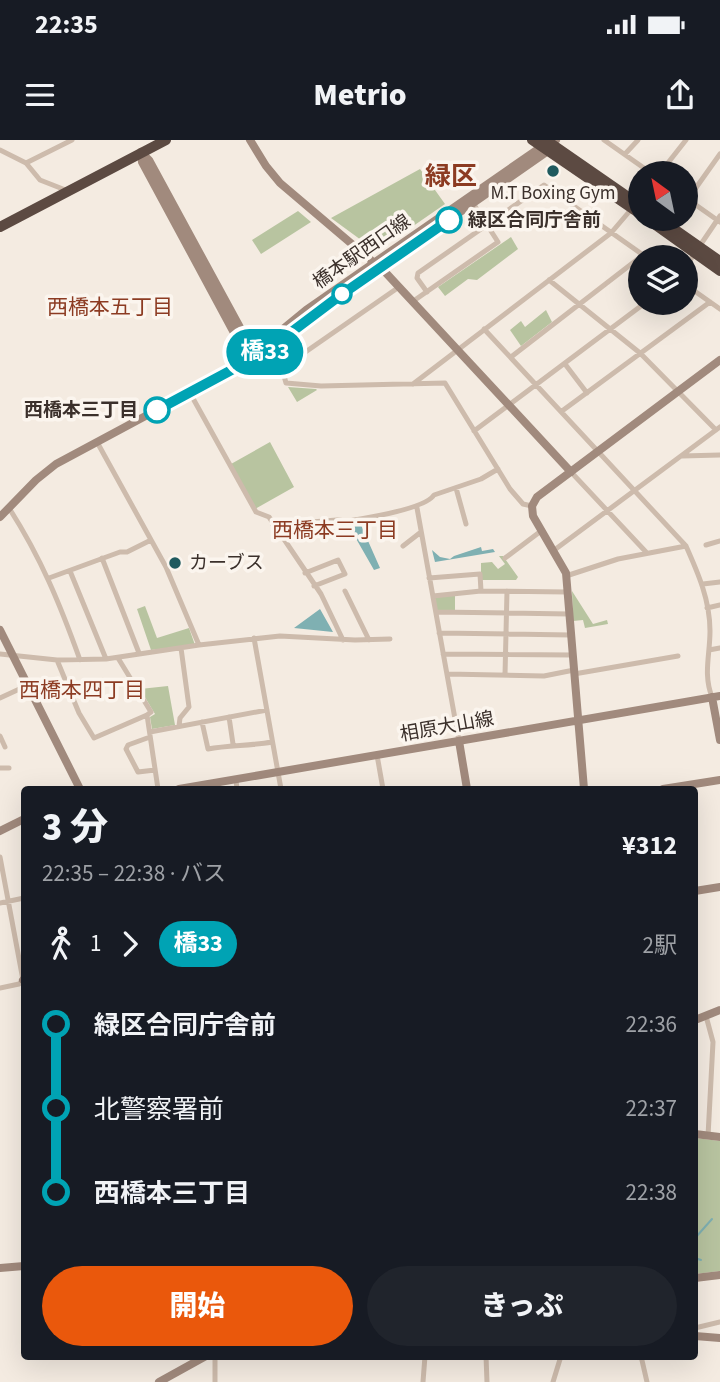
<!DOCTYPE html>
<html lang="ja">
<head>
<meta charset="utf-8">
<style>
  body { margin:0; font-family:"Source Sans 3","Noto Sans JP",sans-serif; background:#20242c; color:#f1f3f6; height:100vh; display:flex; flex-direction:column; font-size:26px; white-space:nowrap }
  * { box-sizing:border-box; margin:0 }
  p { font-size:23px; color:#9ea1a6 }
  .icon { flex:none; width:38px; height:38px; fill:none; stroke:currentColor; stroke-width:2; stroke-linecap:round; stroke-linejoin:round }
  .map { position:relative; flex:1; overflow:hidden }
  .side { position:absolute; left:21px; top:646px; width:677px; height:574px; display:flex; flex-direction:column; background:#171b24; border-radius:7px; box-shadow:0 7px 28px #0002 }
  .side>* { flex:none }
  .badge { padding:0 14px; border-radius:23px; font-size:24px; line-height:46px }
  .needle { width:46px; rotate:327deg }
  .buttons { position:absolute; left:628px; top:21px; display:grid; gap:14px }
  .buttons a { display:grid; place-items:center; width:70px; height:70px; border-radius:50%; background:#171b24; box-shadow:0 7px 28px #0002; font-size:35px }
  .map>.badge { position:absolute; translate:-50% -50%; box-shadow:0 0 0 4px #fff }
  .legs { display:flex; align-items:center; gap:10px; height:77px; padding:0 21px; font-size:23px }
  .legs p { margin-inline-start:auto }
  .head { display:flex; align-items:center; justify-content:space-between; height:119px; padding:0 21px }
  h1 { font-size:38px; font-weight:800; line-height:52px }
  .primary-button { display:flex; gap:14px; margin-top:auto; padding:14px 21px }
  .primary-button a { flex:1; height:80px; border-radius:42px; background:#ea580c; color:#fff; font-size:28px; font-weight:800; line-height:80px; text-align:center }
  .primary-button a+a { background:#20242c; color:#f1f3f6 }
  ul { padding:0 21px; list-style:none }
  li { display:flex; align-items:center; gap:24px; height:84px; font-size:26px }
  li i { display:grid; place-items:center; width:10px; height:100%; margin:0 9px; background:currentColor }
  li i::after { content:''; width:18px; height:18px; margin:-9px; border:5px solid; border-radius:50%; background:#171b24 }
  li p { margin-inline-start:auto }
  li:first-child i { background:linear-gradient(#0000 50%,currentColor 0) }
  li:last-child i { background:linear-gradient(currentColor 50%,#0000 0) }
  .status { display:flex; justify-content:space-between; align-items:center; height:49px; padding:0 35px; background:#171b24; direction:ltr }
  .status svg { height:19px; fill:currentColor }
  header { display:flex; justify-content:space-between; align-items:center; height:91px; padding:0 21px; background:#171b24; font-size:32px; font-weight:800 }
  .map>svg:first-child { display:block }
  .green { fill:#b8c4a0 }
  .water { fill:#7fb0b2 }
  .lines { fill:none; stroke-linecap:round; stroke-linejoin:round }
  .stream { stroke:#7fb0b2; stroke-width:2 }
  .street { stroke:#cdbbac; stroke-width:5 }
  .secondary { stroke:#a18a7d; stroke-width:8 }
  .highway { stroke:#5c4a42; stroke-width:10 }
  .line-1-casing { stroke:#fff; stroke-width:16 }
  .line-1 { stroke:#00a3b4; stroke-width:10 }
  .poi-dot { fill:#1f5a5e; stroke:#fbf5ee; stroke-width:2.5 }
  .stop-1-dot { fill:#fff; stroke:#00a3b4; stroke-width:3.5 }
  .labels { text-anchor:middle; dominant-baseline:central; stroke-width:7; stroke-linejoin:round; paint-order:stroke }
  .poi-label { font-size:19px; fill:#3b302b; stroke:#fbf5ee }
  .stop-label { font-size:19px; font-weight:bold; fill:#3b302b; stroke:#fbf5ee; text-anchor:start }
  .street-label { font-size:19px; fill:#3b302b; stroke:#fbf5ee }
  .neighbourhood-label { font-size:21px; fill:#8c3b22; stroke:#fbf5ee }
  .district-label { font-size:26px; font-weight:bold; fill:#8c3b22; stroke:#fbf5ee }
</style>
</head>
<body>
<div class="status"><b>22:35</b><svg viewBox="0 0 49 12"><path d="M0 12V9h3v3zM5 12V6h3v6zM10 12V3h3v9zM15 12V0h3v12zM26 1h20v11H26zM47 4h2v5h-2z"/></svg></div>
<header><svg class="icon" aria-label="menu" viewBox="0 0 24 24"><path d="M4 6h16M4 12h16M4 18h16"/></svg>Metrio<svg class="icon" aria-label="share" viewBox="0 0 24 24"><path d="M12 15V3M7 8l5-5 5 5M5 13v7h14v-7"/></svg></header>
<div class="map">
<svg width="720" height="1242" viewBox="0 0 720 1242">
  <rect width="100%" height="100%" fill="#f4ebe1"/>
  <!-- green -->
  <path class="green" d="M420,29L445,64L380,109L372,108L331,78Z
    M298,71L311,82L261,114L252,100Z
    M511,97L518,109L477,140L468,139L445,156L438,147Z
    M546,170L552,182L521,206L510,190L521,181L525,187Z
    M288,247L316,249L317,250L297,262Z
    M270,302L294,347L255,369L231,324Z
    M499,416H503L518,437L516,440H481V423L492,422L498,429L505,424Z
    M572,451L593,484L607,480L608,484L585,488L583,480L573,481Z
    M455,453V472H436L433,456Z
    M145,466L157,498L189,488L195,505L151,510L137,469Z
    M168,546L175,585L152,589L150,577L155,574L140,549Z
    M695,998L720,1001V1131L695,1134Z"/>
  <!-- water -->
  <path class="water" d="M361,385L380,428L374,430L350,388Z
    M481,407L482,411L493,409L495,412L435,422L432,410L440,417L450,419L454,416Z
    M320,469L333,492L294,488Z"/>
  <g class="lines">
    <!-- stream -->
    <path class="stream" d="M696,1097L712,1079
      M695,1118L701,1120"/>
    <!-- street -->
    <path class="street" d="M604,0L651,33
      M0,10L26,23L72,0
      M625,14L638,0
      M26,23L40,40L68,51
      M660,33L686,0
      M686,58L720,82
      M688,59L720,14
      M699,107L720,76
      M686,126L695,113
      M549,140L640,213L716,290
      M686,145L720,169
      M427,152L417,138L418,133L544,45L646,117
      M412,162L498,102L473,63
      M484,189L686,406C698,433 710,460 710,491C710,515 703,534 712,557
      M275,204L286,243L321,246L445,243L510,349L523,364L532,366
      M511,217L643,115
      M565,224L587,253
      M281,229L399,147
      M413,244L611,93L640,59
      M190,253L256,372L269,377L321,454L343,500
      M562,271L710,162
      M474,291L645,163
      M97,302L166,427L199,505L280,496L355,500L390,499
      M682,316L720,315
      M571,332L646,412
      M456,348L466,384
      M9,368C41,418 60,464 80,520
      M417,368L459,601
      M273,385L337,380L348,381C367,378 425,369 434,355L481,339L498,329
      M706,405L720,401
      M403,406L421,392
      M553,411L720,287
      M102,418L139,513
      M505,418L541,391
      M70,431L106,519
      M305,433L338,420L345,434L314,446
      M566,436L618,419L686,406
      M49,438L120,412H127L151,400
      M429,438L480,434L481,451
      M703,444L720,442
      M345,451L369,500
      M433,456L481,451L567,452
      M707,468L720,465
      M436,472L569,474
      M439,493L571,495
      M254,498L281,649
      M709,510L720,508
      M0,514L57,520L106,519L199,505
      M443,514L572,515
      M118,518L151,572L147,575L158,649
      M57,520L79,573L94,598L147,575
      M447,534L544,536L574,530
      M574,534L678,516
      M505,535L507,451
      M0,558L26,546
      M229,577L233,604
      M202,582L208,609C229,605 250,606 272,602
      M179,586L180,578L189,567L181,508
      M150,592L267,570
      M0,596L5,607
      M150,597L128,605L126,609L138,632L155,630
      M377,615L383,649
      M0,628H9
      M236,640L237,649
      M0,717L23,840L19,844L0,848
      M0,763L24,758
      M706,876L713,902L708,996
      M695,1188L720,1182
      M215,1216V1242
      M486,1216L487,1242
      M641,1216L647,1242
      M423,1242L425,1216
      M553,1242L561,1216"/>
    <!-- secondary -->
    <path class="secondary" d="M250,0L266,26L280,43L386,133L571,332
      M141,12L142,22L239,202L253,217
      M141,12L149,20L249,204L252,214
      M255,215L261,207L306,170L544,5
      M0,377L36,340L56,324L265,212L338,157L548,11L551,3L556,0
      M0,490L80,649
      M712,557L720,600
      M459,601L467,649
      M179,649L720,556
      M584,649L566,433L533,376L532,366L537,357L720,220
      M663,649L720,640
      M0,691L24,679
      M695,751L720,747
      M23,840L24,839
      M695,880L720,870
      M695,994L720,997
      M0,1128L24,1126
      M695,1138L720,1135
      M695,1196L720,1198
      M159,1242L206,1216"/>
    <!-- highway -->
    <path class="highway" d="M532,0L640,74
      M546,0L640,65
      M647,79L720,131
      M660,79L720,121
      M0,87L166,0"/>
  </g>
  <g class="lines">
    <!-- line-1 casing -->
    <g class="line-1-casing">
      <path id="line-1" d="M157,270L265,212L338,157L449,80"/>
    </g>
    <!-- line-1 -->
    <use href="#line-1" class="line-1"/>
  </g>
  <!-- markers -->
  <g class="poi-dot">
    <circle cx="553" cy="31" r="7"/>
    <circle cx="175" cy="423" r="7"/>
  </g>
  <g class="stop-1-dot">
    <circle cx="449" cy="80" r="12"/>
    <circle cx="342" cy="154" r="9"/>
    <circle cx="157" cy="270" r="12"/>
  </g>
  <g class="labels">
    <!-- poi labels -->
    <g class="poi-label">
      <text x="553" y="53">M.T Boxing Gym</text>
      <text x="189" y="423" text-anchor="start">カーブス</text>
    </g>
    <!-- stop labels -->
    <g class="stop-label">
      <text x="468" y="80">緑区合同庁舎前</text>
      <text x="138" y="270" text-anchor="end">西橋本三丁目</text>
    </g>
    <!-- street labels -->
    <g class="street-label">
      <text transform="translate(362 112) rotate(-35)">橋本駅西口線</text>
      <text transform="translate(447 587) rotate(-10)">相原大山線</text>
    </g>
    <!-- neighbourhood labels -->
    <g class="neighbourhood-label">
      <text x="110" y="167">西橋本五丁目</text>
      <text x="335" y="390">西橋本三丁目</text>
      <text x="82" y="550">西橋本四丁目</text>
    </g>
    <!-- district labels -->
    <g class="district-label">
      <text x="451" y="36">緑区</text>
    </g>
  </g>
</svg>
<div class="buttons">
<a><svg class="needle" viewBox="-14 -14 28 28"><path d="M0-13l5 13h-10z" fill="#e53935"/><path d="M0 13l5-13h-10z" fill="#9ea1a6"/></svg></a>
<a><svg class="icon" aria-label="layers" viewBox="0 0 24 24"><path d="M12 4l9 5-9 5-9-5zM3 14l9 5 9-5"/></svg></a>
</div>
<b class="badge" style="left:265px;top:212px;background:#00a3b4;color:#fff">橋33</b>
<section class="side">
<div class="head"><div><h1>3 分</h1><p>22:35 – 22:38 · バス</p></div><b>¥312</b></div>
<div class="legs"><svg class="icon" aria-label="walk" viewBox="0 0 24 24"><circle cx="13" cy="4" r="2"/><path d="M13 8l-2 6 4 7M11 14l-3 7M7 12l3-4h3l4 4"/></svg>1<svg class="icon" aria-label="forward" viewBox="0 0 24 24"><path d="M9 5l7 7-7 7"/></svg><b class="badge" style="background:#00a3b4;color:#fff">橋33</b><p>2駅</p></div>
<ul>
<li><i style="color:#00a3b4"></i><b>緑区合同庁舎前</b><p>22:36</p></li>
<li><i style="color:#00a3b4"></i><span>北警察署前</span><p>22:37</p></li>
<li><i style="color:#00a3b4"></i><b>西橋本三丁目</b><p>22:38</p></li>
</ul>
<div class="primary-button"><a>開始</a><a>きっぷ</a></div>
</section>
</div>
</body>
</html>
